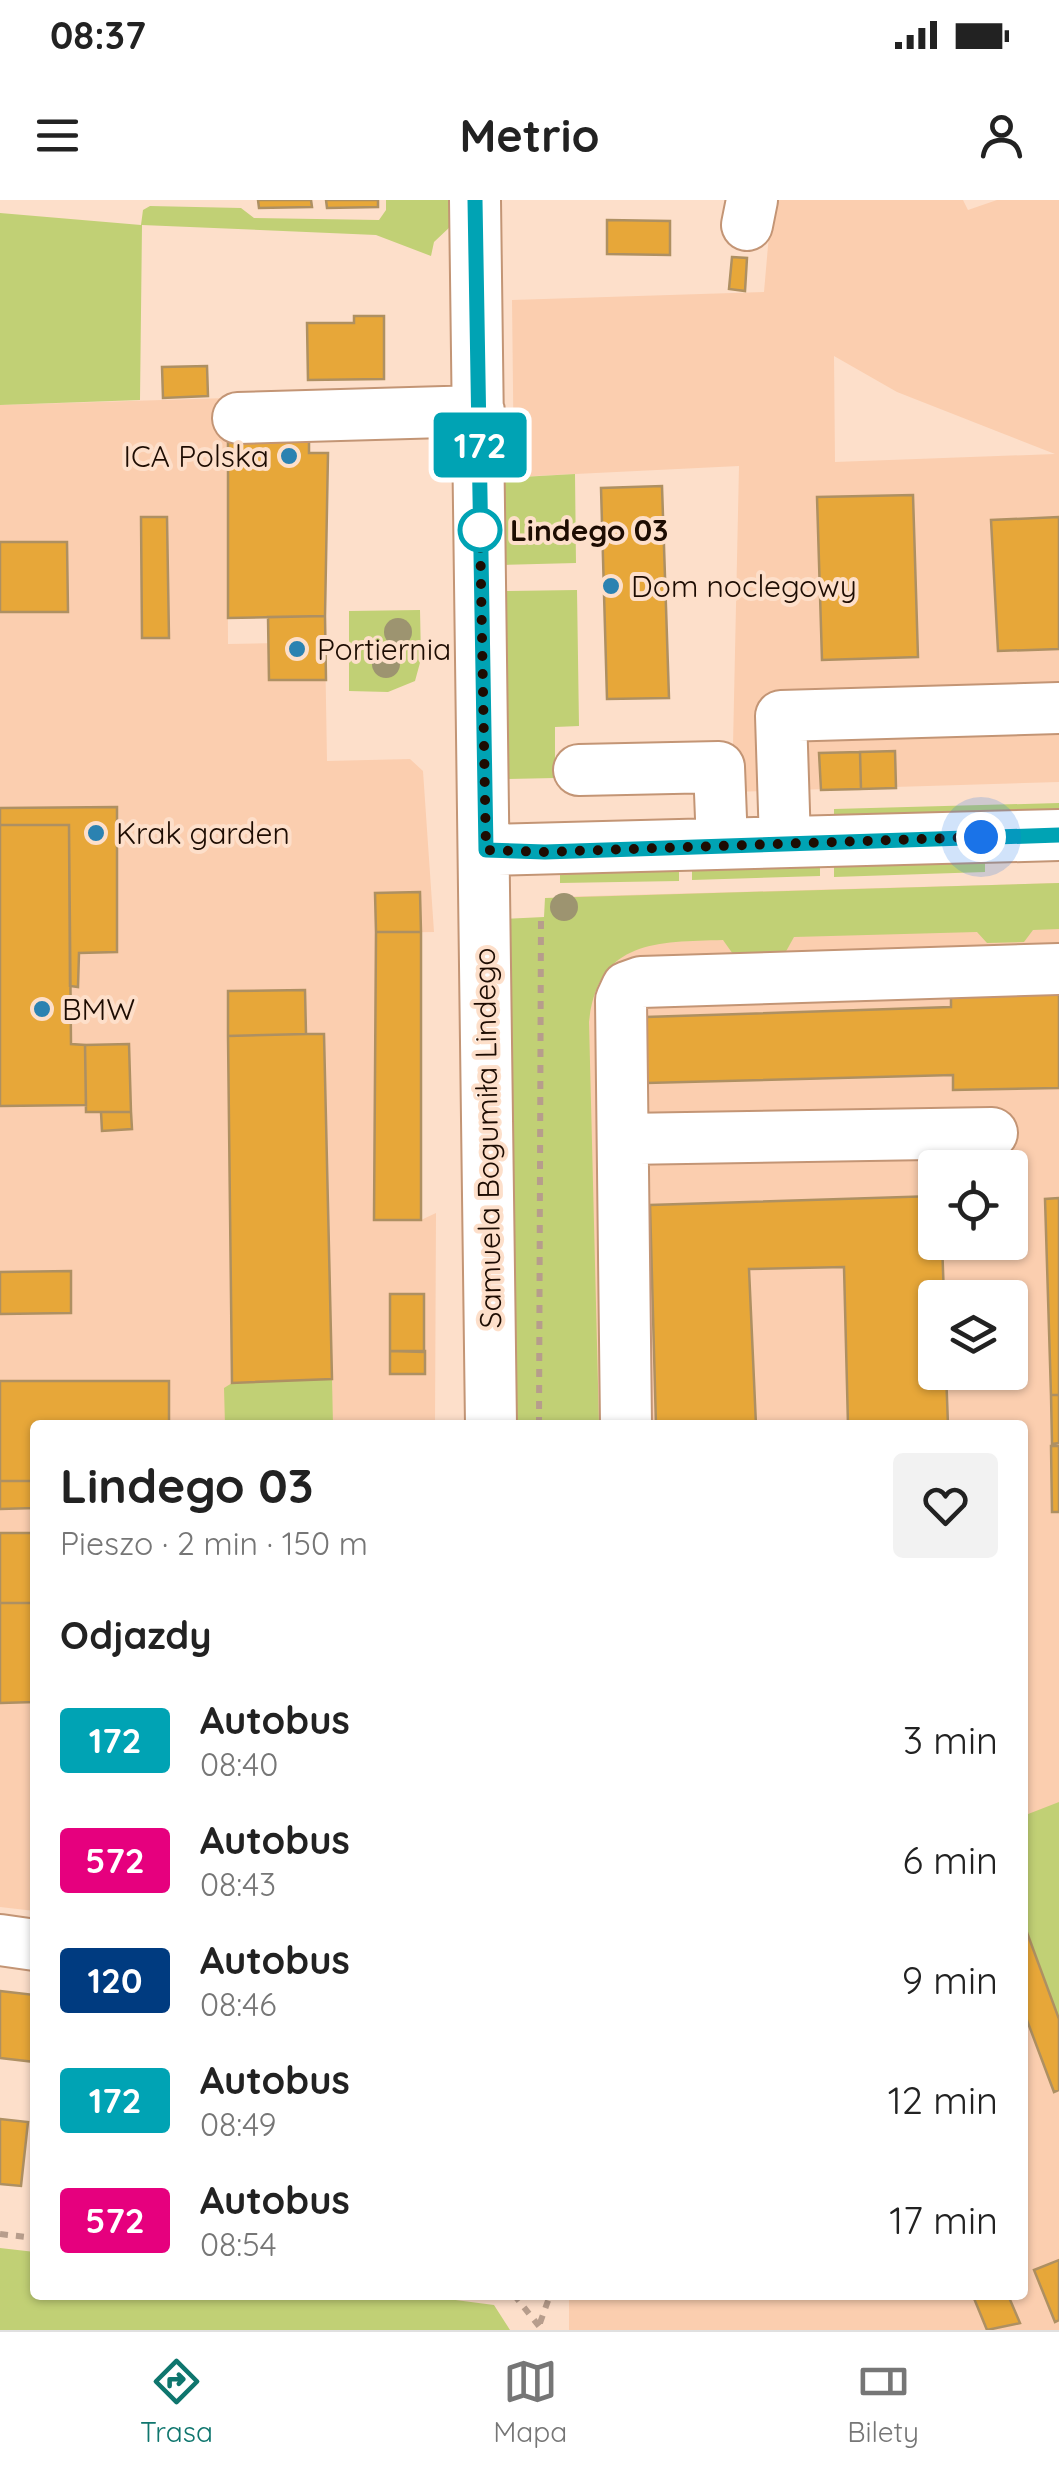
<!DOCTYPE html>
<html lang="pl">
<head>
<meta charset="utf-8">
<style>
  body { margin:0; font-family:Quicksand,sans-serif; background:#f2f2f2; color:#222; height:100vh; display:flex; flex-direction:column; font-size:38px; white-space:nowrap }
  * { box-sizing:border-box; margin:0 }
  p { font-size:32px; color:#767676 }
  .icon { flex:none; width:55px; height:55px; fill:none; stroke:currentColor; stroke-width:2; stroke-linecap:round; stroke-linejoin:round }
  .map { position:relative; flex:1; overflow:hidden }
  .panel { position:absolute; left:30px; top:1220px; width:998px; height:880px; display:flex; flex-direction:column; background:#fff; border-radius:10px; box-shadow:0 2px 8px #0004 }
  .panel>* { flex:none }
  .badge { padding:0 20px; border-radius:8px; font-size:35px; line-height:65px }
  .tools { position:absolute; left:918px; top:950px; display:grid; gap:20px }
  .tools a { display:grid; place-items:center; width:110px; height:110px; border-radius:10px; background:#fff; box-shadow:0 2px 8px #0004; font-size:50px }
  .you { position:absolute; width:50px; height:50px; margin:-25px; border:8px solid #fff; border-radius:50%; background:#1a73e8; box-shadow:0 0 0 15px #1a73e833 }
  .map>.badge { position:absolute; translate:-50% -50%; box-shadow:0 0 0 5px #fff }
  h2 { padding:0 30px; font-size:38px; line-height:90px }
  .round { display:grid; place-items:center; flex:none; width:105px; height:105px; border-radius:10px; background:#f2f2f2 }
  .head { display:flex; align-items:center; justify-content:space-between; height:170px; padding:0 30px }
  h1 { font-size:48px; font-weight:700; line-height:75px }
  ul { padding:0; list-style:none }
  li { display:flex; align-items:center; gap:30px; height:120px; padding:0 30px }
  li div { flex:1 }
  li b { display:block; font-size:38px }
  li em { font-style:normal }
  li .badge { min-width:110px; font-weight:700; text-align:center }
  .status { display:flex; justify-content:space-between; align-items:center; height:70px; padding:0 50px; background:#fff; direction:ltr }
  .status svg { height:28px; fill:currentColor }
  header { display:flex; justify-content:space-between; align-items:center; height:130px; padding:0 30px; background:#fff; font-size:45px; font-weight:700 }
  .menu { display:flex; justify-content:space-around; align-items:center; height:140px; border-top:2px solid #e0e0e0; background:#fff; font-size:28px; color:#767676 }
  .menu a { display:grid; justify-items:center; gap:5px }
  .menu .on { color:#0f766e }
  .map>svg:first-child { display:block }
  .built { fill:#fbceaf; fill-rule:evenodd }
  .green { fill:#c1d075 }
  .building { fill:#e7a739; stroke:#ae9062; stroke-width:2.5 }
  .lines { fill:none; stroke-linecap:round; stroke-linejoin:round }
  .minor-casing { stroke:#c39575; stroke-width:54 }
  .path { stroke:#b79d8c; stroke-width:6; stroke-dasharray:8 8; stroke-linecap:butt }
  .minor { stroke:#fff; stroke-width:50 }
  .tree { fill:#9d9470 }
  .line-casing { stroke:#fff; stroke-width:22 }
  .line { stroke:#00a3b4; stroke-width:15 }
  .walk { stroke:#1d0c02; stroke-width:10; stroke-dasharray:0 18 }
  .poi-dot { fill:#2b82b1; stroke:#fddfca; stroke-width:4 }
  .stop-dot { fill:#fff; stroke:#00a3b4; stroke-width:5 }
  .labels { text-anchor:middle; dominant-baseline:central; stroke-width:8; stroke-linejoin:round; paint-order:stroke }
  .poi-label { font-size:30px; fill:#1d0c02; stroke:#fddfca; text-anchor:start }
  .stop-label { font-size:30px; font-weight:bold; fill:#1d0c02; stroke:#fddfca; text-anchor:start }
  .street-label { font-size:30px; fill:#1d0c02; stroke:#fddfca }
</style>
</head>
<body>
<div class="status"><b>08:37</b><svg viewBox="0 0 49 12"><path d="M0 12V9h3v3zM5 12V6h3v6zM10 12V3h3v9zM15 12V0h3v12zM26 1h20v11H26zM47 4h2v5h-2z"/></svg></div>
<header><svg class="icon" aria-label="menu" viewBox="0 0 24 24"><path d="M4 6h16M4 12h16M4 18h16"/></svg>Metrio<svg class="icon" aria-label="person" viewBox="0 0 24 24"><circle cx="12" cy="8" r="4"/><path d="M4 21q1-7 8-7t8 7"/></svg></header>
<div class="map">
<svg width="1059" height="2130" viewBox="0 0 1059 2130">
  <rect width="100%" height="100%" fill="#fddfca"/>
  <!-- built -->
  <path class="built" d="M772,0H963L968,10L997,0H1059V582L732,592L739,266L514,277L512,100L764,92ZM834,156L897,192L1055,254L835,262Z
    M227,198L228,444L325,442L327,561L410,559L423,571L434,732L376,733L374,1019L421,1020L436,1013L435,1225H35V1711L0,1707V205Z
    M1059,683V2130H569V2095H1022V1225H560L554,697ZM935,968H1010V1042H935ZM935,1098H1010V1172H935Z"/>
  <!-- green -->
  <path class="green" d="M386,0H450L452,25L434,42L431,56L376,35L142,25L140,200L0,205V13L141,25L143,10L150,6L241,8L254,18L379,20L386,10Z
    M575,274L576,363L503,365L504,278Z
    M577,390L579,526L555,527V578L506,579L503,391Z
    M420,410L421,459L415,481L388,492L349,491V411Z
    M1059,603V616L834,621V609Z
    M985,662V672L834,677V666Z
    M820,667V676L692,680V670Z
    M679,670V681L560,683V673Z
    M1059,683V729L1033,730L1024,742L987,743L977,732L794,737L784,755L735,757L723,740C656,742 598,740 589,822L599,1225H507L503,719L544,717L545,698Z
    M332,1179L333,1225H225L224,1188L232,1183Z
    M1059,1602V1819L1023,1719V1616Z
    M0,2048L35,2052V2095H417L494,2105L510,2130H0Z"/>
  <!-- building -->
  <path class="building" d="M258,0H311L312,7L259,8Z
    M326,0H378V7L327,8Z
    M607,20L670,21V55L607,54Z
    M732,57L747,58L745,91L729,89Z
    M354,116H384V179L308,180L307,123H354Z
    M207,166L208,196L163,198L162,167Z
    M228,233H309V253H328L325,416L228,418Z
    M662,286L669,498L607,499L601,288Z
    M913,295L918,457L822,460L817,297Z
    M141,317H167L169,438H142Z
    M1059,317V449L998,451L991,320Z
    M0,342H67L68,412H0Z
    M325,416L326,480H269L268,417Z
    M895,551L896,588L861,589L860,552Z
    M860,552L861,589L821,590L819,553Z
    M117,607V752L79,753L78,787L70,786L69,625H0V608Z
    M0,625H69L71,844L85,845L86,905L0,906Z
    M420,692L421,732H376L375,693Z
    M376,732H421V1020H374Z
    M1059,789V888L953,890V875L647,883L646,817L951,807V791Z
    M305,790L306,834L228,836V791Z
    M306,834H324L332,1179L232,1183L228,836Z
    M129,844L131,912H86L85,845Z
    M101,912H131L132,929L102,931Z
    M935,996V1042H942L944,1098H935V1172H946L948,1225H848L844,1067L749,1069L756,1225H656L650,1005Z
    M1059,998V1195H1051L1045,999Z
    M71,1071V1113L0,1114V1072Z
    M390,1094H424V1152L390,1151Z
    M390,1151H425V1174H390Z
    M0,1181H169V1225H35V1281H0Z
    M1051,1195H1059V1243L1052,1244Z
    M1051,1246H1059V1312H1052Z
    M0,1281H35V1308L0,1309Z
    M0,1333H35V1403H0Z
    M0,1403H35V1502L0,1503Z
    M1022,1719L1059,1819V1890L1054,1892L1022,1807Z
    M0,1791L35,1795V1862L0,1858Z
    M0,1919L28,1922L21,1986L0,1984Z
    M1059,2060V2120L1055,2122L1034,2070Z
    M1008,2095L1020,2123L987,2130L973,2096Z"/>
  <g class="lines">
    <!-- minor casing -->
    <g class="minor-casing">
      <path id="minor" d="M475,0L491,1225
        M747,25L752,0
        M238,218L479,211
        M579,570L719,567L722,644
        M785,642L781,516L1059,508
        M486,650L1059,635
        M624,939L992,933
        M626,1225L621,800L627,787L641,782L1059,769
        M0,1740L35,1745"/>
    </g>
    <!-- path -->
    <path class="path" d="M539,1225L541,713
      M0,2034L35,2038
      M514,2095L542,2130
      M540,2123L550,2095"/>
    <!-- minor -->
    <use href="#minor" class="minor"/>
  </g>
  <!-- trees -->
  <g class="tree">
    <circle cx="398" cy="432" r="14"/>
    <circle cx="386" cy="464" r="14"/>
    <circle cx="564" cy="707" r="14"/>
  </g>
  <g class="lines">
    <!-- line casing -->
    <g class="line-casing">
      <path id="line" d="M475,0L486,650L545,652L1059,635"/>
    </g>
    <!-- line -->
    <use href="#line" class="line"/>
    <!-- walk -->
    <path class="walk" d="M480,330L486,650L545,652L981,637"/>
  </g>
  <!-- markers -->
  <g class="poi-dot">
    <circle cx="289" cy="256" r="10"/>
    <circle cx="611" cy="386" r="10"/>
    <circle cx="297" cy="449" r="10"/>
    <circle cx="96" cy="633" r="10"/>
    <circle cx="42" cy="809" r="10"/>
  </g>
  <circle class="stop-dot" cx="480" cy="330" r="20"/>
  <g class="labels">
    <!-- poi labels -->
    <g class="poi-label">
      <text x="269" y="256" text-anchor="end">ICA Polska</text>
      <text x="631" y="386">Dom noclegowy</text>
      <text x="317" y="449">Portiernia</text>
      <text x="116" y="633">Krak garden</text>
      <text x="62" y="809">BMW</text>
    </g>
    <!-- stop labels -->
    <g class="stop-label">
      <text x="510" y="330">Lindego 03</text>
    </g>
    <!-- street labels -->
    <g class="street-label">
      <text transform="translate(487 938) rotate(-91)">Samuela Bogumiła Lindego</text>
    </g>
  </g>
</svg>
<div class="tools">
<a><svg class="icon" aria-label="locate" viewBox="0 0 24 24"><circle cx="12" cy="12" r="6"/><path d="M12 2v4M12 18v4M2 12h4M18 12h4"/></svg></a>
<a><svg class="icon" aria-label="layers" viewBox="0 0 24 24"><path d="M12 4l9 5-9 5-9-5zM3 14l9 5 9-5"/></svg></a>
</div>
<div class="you" style="left:981px;top:637px"></div>
<b class="badge" style="left:480px;top:245px;background:#00a3b4;color:#fff">172</b>
<section class="panel">
<div class="head"><div><h1>Lindego 03</h1><p>Pieszo · 2 min · 150 m</p></div><a class="round"><svg class="icon" aria-label="heart" viewBox="0 0 24 24"><path d="M12 20l-8-8c-3-5 5-10 8-4 3-6 11-1 8 4z"/></svg></a></div>
<h2>Odjazdy</h2>
<ul>
<li><span class="badge" style="background:#00a3b4;color:#fff">172</span><div><b>Autobus</b><p>08:40</p></div><em>3 min</em></li>
<li><span class="badge" style="background:#e6007e;color:#fff">572</span><div><b>Autobus</b><p>08:43</p></div><em>6 min</em></li>
<li><span class="badge" style="background:#003b80;color:#fff">120</span><div><b>Autobus</b><p>08:46</p></div><em>9 min</em></li>
<li><span class="badge" style="background:#00a3b4;color:#fff">172</span><div><b>Autobus</b><p>08:49</p></div><em>12 min</em></li>
<li><span class="badge" style="background:#e6007e;color:#fff">572</span><div><b>Autobus</b><p>08:54</p></div><em>17 min</em></li>
</ul>
</section>
</div>
<nav class="menu">
<a class="on"><svg class="icon" aria-label="directions" viewBox="0 0 24 24"><path d="M12 3l9 9-9 9-9-9zM9 14v-3h6M13 9l2 2-2 2"/></svg>Trasa</a>
<a><svg class="icon" aria-label="map" viewBox="0 0 24 24"><path d="M3 6l6-2 6 2 6-2v14l-6 2-6-2-6 2zM9 4v14M15 6v14"/></svg>Mapa</a>
<a><svg class="icon" aria-label="tickets" viewBox="0 0 24 24"><path d="M3 7h18v10H3zM15 7v10"/></svg>Bilety</a>
</nav>
</body>
</html>
